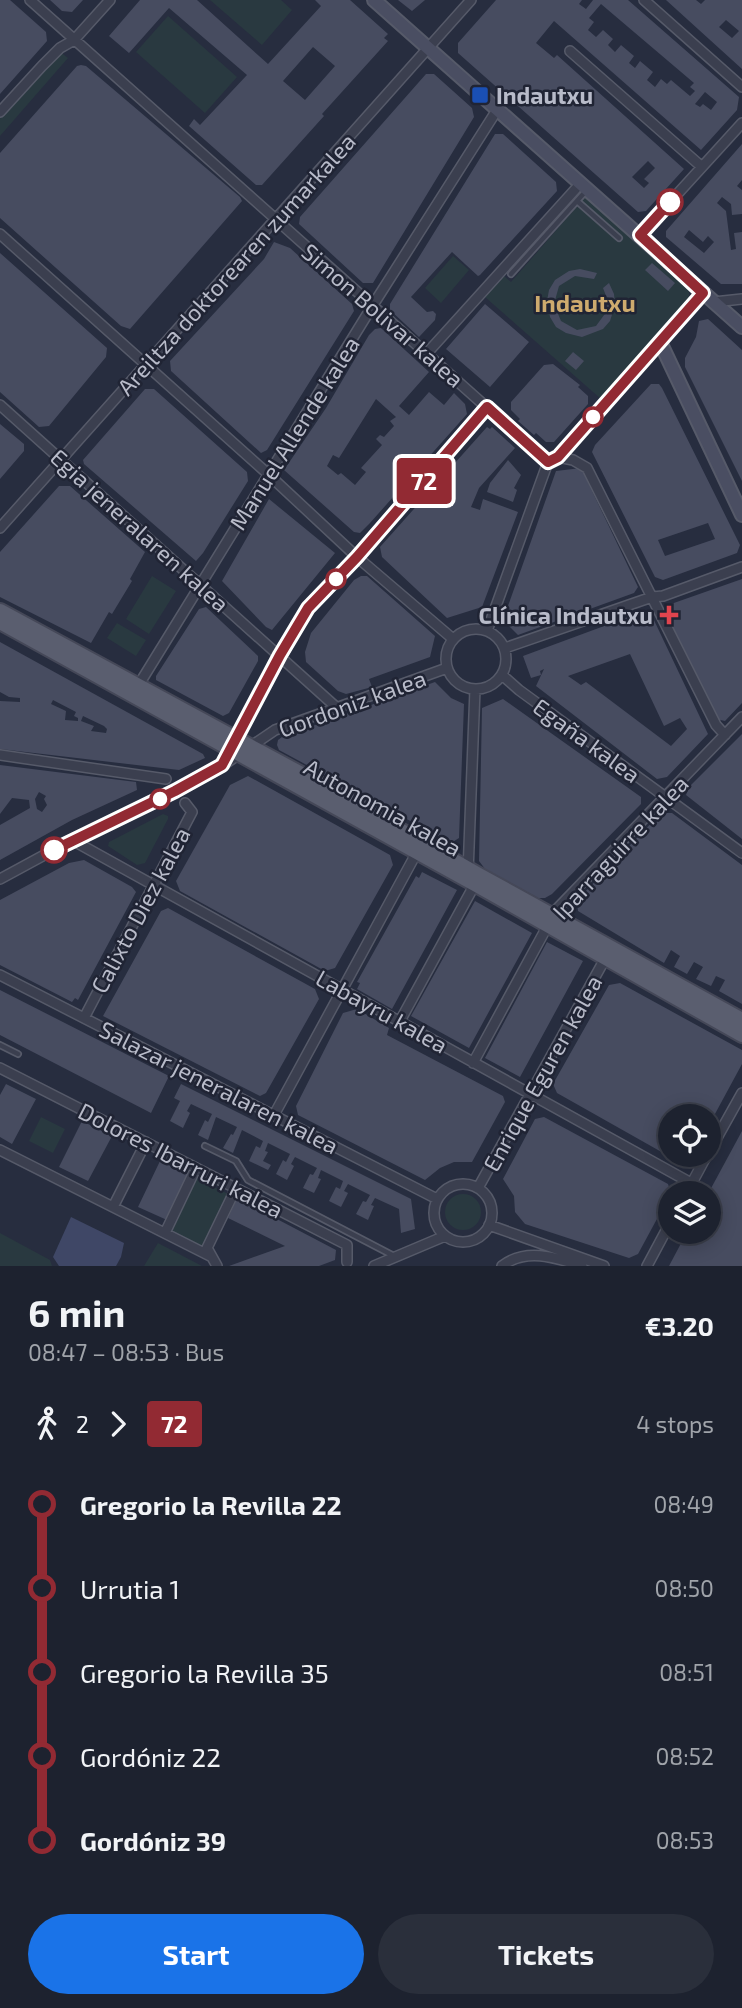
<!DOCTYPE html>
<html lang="en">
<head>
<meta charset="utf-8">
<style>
  body { margin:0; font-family:"Exo 2",sans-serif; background:#2a2f3b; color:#f1f3f6; height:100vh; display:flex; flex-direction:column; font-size:26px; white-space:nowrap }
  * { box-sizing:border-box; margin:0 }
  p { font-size:23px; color:#a0a4aa }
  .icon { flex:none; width:38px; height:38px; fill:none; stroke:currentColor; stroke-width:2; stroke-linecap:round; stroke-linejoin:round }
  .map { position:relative; height:1266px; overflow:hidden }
  .side { display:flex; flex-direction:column; background:#1d222f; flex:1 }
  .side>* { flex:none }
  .badge { padding:0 14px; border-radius:5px; font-size:24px; line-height:46px }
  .tools { position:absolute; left:658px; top:1104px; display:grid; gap:14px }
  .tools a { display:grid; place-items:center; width:63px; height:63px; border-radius:50%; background:#1d222f; box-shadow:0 4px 18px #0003,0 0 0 2px #3b3f4b; font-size:35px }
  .map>.badge { position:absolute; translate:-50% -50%; box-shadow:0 0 0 4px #fff }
  .legs { display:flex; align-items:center; gap:10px; height:77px; padding:0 28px; font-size:23px }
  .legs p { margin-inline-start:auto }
  .overview { display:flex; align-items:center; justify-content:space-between; height:119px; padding:0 28px }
  h1 { font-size:38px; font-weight:700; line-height:52px }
  .primary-button { display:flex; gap:14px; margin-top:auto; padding:14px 28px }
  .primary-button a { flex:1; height:80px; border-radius:42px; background:#1a73e8; color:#fff; font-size:28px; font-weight:700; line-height:80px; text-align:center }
  .primary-button a+a { background:#2a2f3b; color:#f1f3f6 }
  ul { padding:0 28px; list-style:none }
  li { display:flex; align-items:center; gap:24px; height:84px; font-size:26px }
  li i { display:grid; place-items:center; width:10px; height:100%; margin:0 9px; background:currentColor }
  li i::after { content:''; width:18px; height:18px; margin:-9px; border:5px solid; border-radius:50%; background:#1d222f }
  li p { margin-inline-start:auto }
  li:first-child i { background:linear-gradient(#0000 50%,currentColor 0) }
  li:last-child i { background:linear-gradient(currentColor 50%,#0000 0) }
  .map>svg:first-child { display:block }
  .green { fill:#293940 }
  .water { fill:#3f4766 }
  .building { fill:#474c60; fill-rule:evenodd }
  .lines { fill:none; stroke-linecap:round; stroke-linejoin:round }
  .lane-casing { stroke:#565a69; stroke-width:8 }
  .street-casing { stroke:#565a69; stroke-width:12 }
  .secondary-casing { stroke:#565a69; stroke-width:16 }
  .primary-casing { stroke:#454858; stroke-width:18 }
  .lane { stroke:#3b3f4f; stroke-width:4.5 }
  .street { stroke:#3b3f4f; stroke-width:9 }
  .secondary { stroke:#4a4e62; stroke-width:12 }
  .primary { stroke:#5a5e6f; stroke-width:14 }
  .line-1-casing { stroke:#fff; stroke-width:16 }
  .line-1 { stroke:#922a33; stroke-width:10 }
  .transit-dot { fill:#1a4fb4; stroke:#202434; stroke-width:2.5 }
  .stop-1-dot { fill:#fff; stroke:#922a33; stroke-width:3.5 }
  .health-dot { fill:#e0444e; stroke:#202434; stroke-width:2.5 }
  .labels { text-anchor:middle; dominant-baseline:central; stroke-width:5; stroke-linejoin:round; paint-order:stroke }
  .poi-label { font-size:23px; font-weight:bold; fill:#b8bbc9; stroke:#202434; text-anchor:start }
  .street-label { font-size:23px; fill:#b8bbc9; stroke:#202434 }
  .neighbourhood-label { font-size:24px; font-weight:bold; fill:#ceab6e; stroke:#202434 }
</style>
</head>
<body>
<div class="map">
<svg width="742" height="1266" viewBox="0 0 742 1266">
  <rect width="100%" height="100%" fill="#272d3f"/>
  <!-- green -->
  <path class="green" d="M210,0H281L292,10L262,45Z
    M168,16L237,77L205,113L136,52Z
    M55,48L68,58L0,136V112Z
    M587,195L689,288V302L601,399L485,297L504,276L511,282Z
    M453,256L469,270L441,303L425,288Z
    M152,576L176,591L149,634L126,619Z
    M117,623L146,640L136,656L107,638Z
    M163,814L168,816V819L145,863L137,865L108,846L109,842Z
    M41,1117L65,1129L53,1153L29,1141Z
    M196,1178L228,1194L204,1248L172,1232Z
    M445 1212a18 18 0 1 1 36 0a18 18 0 1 1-36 0Z
    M0,1233L50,1260L52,1266H0Z
    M158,1243L202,1266H144Z"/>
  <!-- water -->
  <path class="water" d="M71,1217L124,1243L121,1257L116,1266H59L53,1257Z"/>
  <!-- building -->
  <path class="building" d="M0,0H10L46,32L47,41L0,94Z
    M50,0H83L72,12L62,11Z
    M140,0H197L268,64L321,6L315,0H350L388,34L384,38L388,41L322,114L324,116L262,185H256L189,126L194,119L200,125L247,75L169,8L129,53L109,36ZM313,47L335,66L305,100L283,81Z
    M398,0H425L412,11Z
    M496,0H582L579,4L586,9L593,0H628L739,97L737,110L701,150L554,21L536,43L554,58L557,55L684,169L646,211L638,212L458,53V43ZM601,4L694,83L690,87L695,91L690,96L671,80L667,84L661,79L655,87L647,80L653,72L640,61L635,68L629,63L634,56L621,45L615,52L608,45L613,39L603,30L596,37L588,30L594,22L589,18ZM705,92L717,102L711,110L703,104L700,107L695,104ZM648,161L655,168L644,179L649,183L644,188L632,177Z
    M666,0H696L701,4L705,0H742V69ZM726,20L739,31L732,38L719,27Z
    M81,65L86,66L240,197L242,201L130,329L121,326L0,218V153L77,66Z
    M426,74H434L472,108L474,117L373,283H363L299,224L300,217Z
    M495,134H503L556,182L557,191L480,275L478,276L452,252L411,297L427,312L433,311L436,314L435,320L419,337L390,310V304Z
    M742,144V180L737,186L742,190V214L732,215L731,204L722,197L717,203L726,211L731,250L736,249L734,233L742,232V284H721L666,237V231ZM689,230L703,242L708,236L714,242L704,253L684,237Z
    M274,242L290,248L352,304L354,311L267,450L261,453L171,371L170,361L264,259Z
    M0,253L107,348L106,357L49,426L39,427L0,392Z
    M652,263L675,283L668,291L645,270Z
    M580,269L597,273L594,279L575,276L559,286L554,304L561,321L577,330L596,326L607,311L608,301L603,288L609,283L614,294L615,305L610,321L603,329L582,337L566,333L556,327L550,317L547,301L549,290L555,280L569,271Z
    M485,304L529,342L490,387L446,349Z
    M708,319L742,350V481L685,367V358L696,337L699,321Z
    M381,328L429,372L399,406L409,415L429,392L444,405L454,393L465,404L467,414L370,523L360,533L354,532L284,470L326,408L369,335L375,329ZM376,399L396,417L390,421L394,426L384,437L380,435L376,439L382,445L361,468L366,472L355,485L341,473L338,475L327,466L333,455L339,458Z
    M573,352L584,361L576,370L565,361Z
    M553,364L580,385L578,387L588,396V404L554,442H546L536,433L534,435L518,421L520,419L511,410V402L544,365Z
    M651,384H659L662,388L740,545L737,553L663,580L655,577L592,452L595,445ZM708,523L715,539L665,556L658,540Z
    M145,389H154L247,472L248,481L203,553L196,561L84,464L83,460Z
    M0,424L24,444V451L0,479Z
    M487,427L490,429L492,427L515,448L479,488L471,507L480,510L483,499L518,512L482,607L447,618L382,557L380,547Z
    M508,460L521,475L514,488L517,490L513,502L487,492L490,483Z
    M581,468L638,587L634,593L518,635L503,620L556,471Z
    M59,486H70L145,552L130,579L132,581L112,614L109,612L91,643L0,597V552Z
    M269,499L335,553L272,630L266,627L222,581Z
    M361,576H367L435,636L430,657L369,679L372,687L346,694L338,691L306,662L305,652L311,633L354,580Z
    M742,579V703L725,721L716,719L666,614L671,604Z
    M206,607L258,656V661L229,713L223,716L156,680V676L199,609Z
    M642,612L652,616L708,734L667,777L657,779L536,686L544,669L540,671L541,675L531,678L523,656ZM630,654L664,726L680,718L687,729L671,746L586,682L581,685L568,676Z
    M0,642L203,754L205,758L179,770L0,749V701L20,702V698L9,697L0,692ZM53,700L76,712L74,716L78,718V721L65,720L66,711L51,704ZM83,716L104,726L107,729L106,733L91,731L94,726L81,721Z
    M435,682L451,698L464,704L459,838L451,843L279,750L277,745L278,740L282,737Z
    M503,699L641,797V804L552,894L545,898H538L485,869L479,861L482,708Z
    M742,734V839L686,795L689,787Z
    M0,765L136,782L137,790L72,820L0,860V825L30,808L29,800L12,798L0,814ZM39,792L46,796L44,799L47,805L42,812L37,809L35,799Z
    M248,776L390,855L393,865L335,968L325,971L180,891L176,881L230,785Z
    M661,813H672L742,865V1004L719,991L725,980L716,976L711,986L696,979L703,967L694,962L687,974L674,967L680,956L671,950L664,963L578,911L577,901L581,896Z
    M84,860L132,887L136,892L78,1000L75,998L72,1002L0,965V900L69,863Z
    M422,872L457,890L392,1009L357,989L360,983L357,982L416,876L419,878Z
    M475,901L532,933L469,1048L411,1016Z
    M168,908L315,989L319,999L266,1093L260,1096L103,1016L161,911Z
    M547,942L583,961L520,1077L485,1058Z
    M620,983L742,1050V1064L709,1125V1116H670V1155H692L689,1161L681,1163L557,1093L553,1084L609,985Z
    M0,990L169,1076L151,1113L0,1035Z
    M357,1009L389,1028L387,1035L503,1096L505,1102L472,1162H454L440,1168L425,1180L298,1115L296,1106L343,1013Z
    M6,1084L36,1099L12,1144L0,1137V1095Z
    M181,1084L411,1199L415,1229L401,1233L399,1209L375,1198L371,1205L374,1206L368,1220L356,1214L363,1201L366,1202L370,1195L348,1184L344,1191L348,1193L341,1207L329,1201L336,1187L340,1189L343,1181L321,1170L318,1178L321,1179L314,1193L303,1188L310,1174L313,1175L317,1168L295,1157L291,1164L294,1166L287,1180L276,1174L283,1160L286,1162L290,1154L268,1143L265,1151L268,1152L263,1161L271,1165L268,1170L249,1161L256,1146L260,1148L263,1141L242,1130L233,1153L223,1148L231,1134L233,1135L237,1127L216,1117L208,1140L198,1135L205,1120L208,1122L212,1114L191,1104L187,1111L190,1113L183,1128L170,1121L180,1101L174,1098Z
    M544,1117L668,1184L671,1193L638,1254L629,1258L525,1224L515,1212L514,1196L503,1179L535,1119Z
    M82,1121L112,1136L88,1181L59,1167Z
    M742,1131V1266H669L687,1232H709V1192Z
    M160,1161L189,1175L167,1220L138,1207Z
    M237,1198L336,1250L335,1260L319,1266H229L285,1246L228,1218Z"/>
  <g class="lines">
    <!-- lane casing -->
    <g class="lane-casing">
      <path id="lane" d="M577,201L619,238
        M511,274L585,192
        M0,1045L18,1054
        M205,1146L236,1161L248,1180L396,1257"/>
    </g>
    <!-- street casing -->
    <g class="street-casing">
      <path id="street" d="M30,0L548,462
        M644,0L742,87
        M570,51L702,167
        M0,112L42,66L60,48L74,40L110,0
        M0,234L268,474L357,557L453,639
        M640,235L742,123
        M714,302L742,299
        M428,352L581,183
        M0,405L336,707
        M558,457L573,460L587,468L716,725L725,735
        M556,458L703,294
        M0,528L471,0
        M446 659a30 30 0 1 1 60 0a30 30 0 1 1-60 0Z
        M487,631L548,462
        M505,648L652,597L663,596L742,567
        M502,675L519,690L742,853
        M138,686L373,305L497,110
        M235,741L308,608L357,557L487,406
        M0,755L166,779
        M72,840L691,1183
        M468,873L475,689
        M0,879L72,840L213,772L275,730L447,668
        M0,975L437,1199
        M84,1018L192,812L185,803
        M400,1021L475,884
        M473,1063L548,925L552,914L742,717
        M0,1068L347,1245V1262
        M274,1115L417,852
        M0,1150L212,1257
        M709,1152L742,1093
        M434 1213a29 29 0 1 1 58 0a29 29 0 1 1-58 0Z
        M478,1188L606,957
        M686,1194L707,1155
        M113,1207L146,1142
        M489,1225L604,1266
        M165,1233L196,1168
        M217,1266L207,1248L236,1188
        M374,1266L445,1236
        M502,1266C526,1247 557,1258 582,1266
        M647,1266L670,1223"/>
    </g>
    <!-- secondary casing -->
    <g class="secondary-casing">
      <path id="secondary" d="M374,0L742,327
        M660,342L742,515"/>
    </g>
    <!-- primary casing -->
    <g class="primary-casing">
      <path id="primary" d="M0,611L318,783L479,875L742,1020
        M0,622L475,884L742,1035"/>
    </g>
    <!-- lane -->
    <use href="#lane" class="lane"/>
    <!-- street -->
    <use href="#street" class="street"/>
    <!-- secondary -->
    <use href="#secondary" class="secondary"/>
    <!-- primary -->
    <use href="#primary" class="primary"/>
  </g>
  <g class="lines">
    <!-- line-1 casing -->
    <g class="line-1-casing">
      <path id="line-1" d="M54,850L175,791L222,765L280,655L308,608L357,557L487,407L548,462L558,457L703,293L640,235L670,202"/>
    </g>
    <!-- line-1 -->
    <use href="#line-1" class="line-1"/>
  </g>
  <!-- markers -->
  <rect class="transit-dot" x="471" y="86" width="18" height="18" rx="3.5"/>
  <g class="stop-1-dot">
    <circle cx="670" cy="202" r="12"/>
    <circle cx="593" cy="417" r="9"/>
    <circle cx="336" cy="579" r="9"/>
    <circle cx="160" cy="799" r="9"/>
    <circle cx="54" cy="850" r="12"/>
  </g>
  <path class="health-dot" d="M665.5 604.5h7v7h7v7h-7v7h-7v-7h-7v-7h7z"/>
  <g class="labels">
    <!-- poi labels -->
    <g class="poi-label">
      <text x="496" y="95">Indautxu</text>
      <text x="653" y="615" text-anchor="end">Clínica Indautxu</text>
    </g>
    <!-- street labels -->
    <g class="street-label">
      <text transform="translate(236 264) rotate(-48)">Areiltza doktorearen zumarkalea</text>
      <text transform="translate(383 315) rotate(41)">Simon Bolivar kalea</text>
      <text transform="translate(294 433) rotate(-58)">Manuel Allende kalea</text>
      <text transform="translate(140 530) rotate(42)">Egia jeneralaren kalea</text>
      <text transform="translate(352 703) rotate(-20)">Gordoniz kalea</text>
      <text transform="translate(587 740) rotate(36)">Egaña kalea</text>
      <text transform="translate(383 807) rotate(29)">Autonomia kalea</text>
      <text transform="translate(620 847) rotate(-47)">Iparraguirre kalea</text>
      <text transform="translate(140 910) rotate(-62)">Calixto Diez kalea</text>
      <text transform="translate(382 1011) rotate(29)">Labayru kalea</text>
      <text transform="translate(542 1073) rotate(-61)">Enrique Eguren kalea</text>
      <text transform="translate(219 1087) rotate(27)">Salazar jeneralaren kalea</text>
      <text transform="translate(181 1160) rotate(27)">Dolores Ibarruri kalea</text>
    </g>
    <!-- neighbourhood labels -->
    <g class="neighbourhood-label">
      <text x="585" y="302">Indautxu</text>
    </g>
  </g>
</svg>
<div class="tools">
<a><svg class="icon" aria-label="locate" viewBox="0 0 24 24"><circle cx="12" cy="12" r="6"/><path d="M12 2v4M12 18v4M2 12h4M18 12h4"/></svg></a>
<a><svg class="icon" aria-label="layers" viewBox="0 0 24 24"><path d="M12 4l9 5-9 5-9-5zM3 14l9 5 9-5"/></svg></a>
</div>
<b class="badge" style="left:424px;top:481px;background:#922a33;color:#fff">72</b>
</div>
<section class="side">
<div class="overview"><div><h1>6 min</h1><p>08:47 – 08:53 · Bus</p></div><b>€3.20</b></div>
<div class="legs"><svg class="icon" aria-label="walk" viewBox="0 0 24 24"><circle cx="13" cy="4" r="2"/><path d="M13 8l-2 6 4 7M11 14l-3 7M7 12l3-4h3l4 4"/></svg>2<svg class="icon" aria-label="forward" viewBox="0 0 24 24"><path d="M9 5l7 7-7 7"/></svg><b class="badge" style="background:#922a33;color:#fff">72</b><p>4 stops</p></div>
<ul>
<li><i style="color:#922a33"></i><b>Gregorio la Revilla 22</b><p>08:49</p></li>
<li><i style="color:#922a33"></i><span>Urrutia 1</span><p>08:50</p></li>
<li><i style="color:#922a33"></i><span>Gregorio la Revilla 35</span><p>08:51</p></li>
<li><i style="color:#922a33"></i><span>Gordóniz 22</span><p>08:52</p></li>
<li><i style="color:#922a33"></i><b>Gordóniz 39</b><p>08:53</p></li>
</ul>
<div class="primary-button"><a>Start</a><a>Tickets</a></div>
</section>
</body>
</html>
